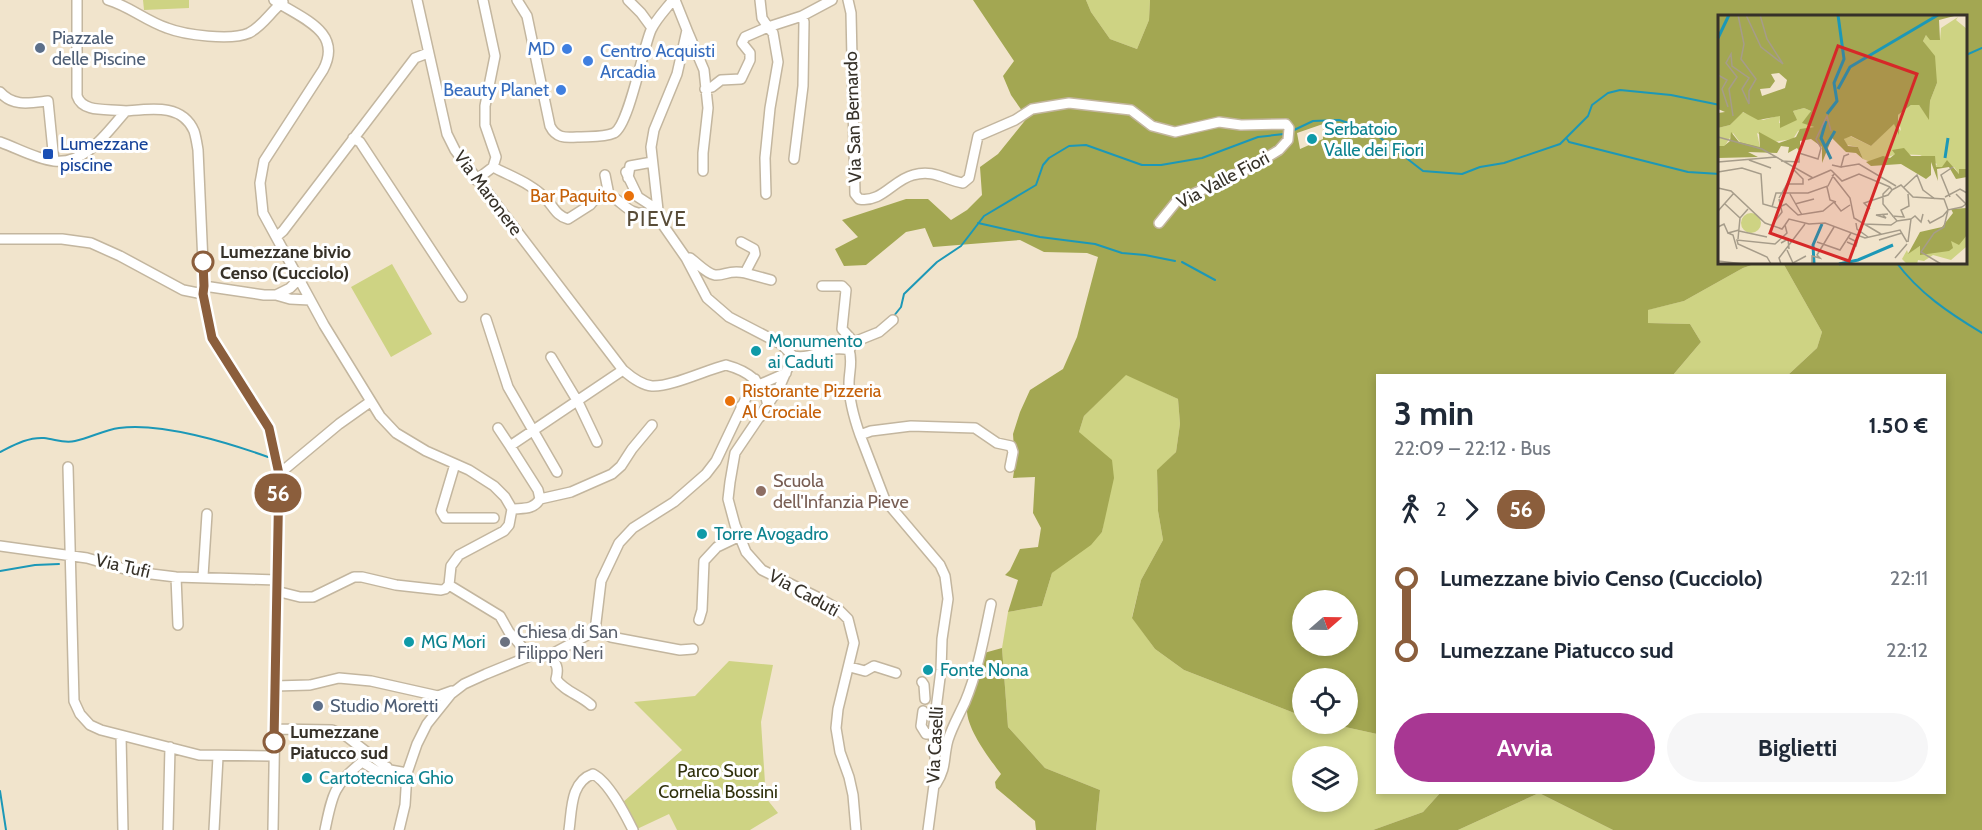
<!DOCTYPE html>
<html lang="it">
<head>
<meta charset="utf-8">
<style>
  body { margin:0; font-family:Cabin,sans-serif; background:#f6f6f7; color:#1f2937; height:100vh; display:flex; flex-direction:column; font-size:22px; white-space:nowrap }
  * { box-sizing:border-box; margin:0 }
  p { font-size:20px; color:#747a83 }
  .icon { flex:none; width:33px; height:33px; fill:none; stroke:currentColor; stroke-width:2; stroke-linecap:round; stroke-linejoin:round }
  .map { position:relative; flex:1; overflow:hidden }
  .drawer { position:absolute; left:1376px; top:374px; width:570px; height:420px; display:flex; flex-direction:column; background:#fff; border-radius:0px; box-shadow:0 3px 9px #0003 }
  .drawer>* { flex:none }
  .badge { padding:0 12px; border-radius:20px; font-size:21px; line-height:39px }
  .needle { width:39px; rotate:70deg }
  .tools { position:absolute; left:1292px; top:590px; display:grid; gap:12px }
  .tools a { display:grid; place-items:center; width:66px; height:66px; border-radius:50%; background:#fff; box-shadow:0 3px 9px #0003; font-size:30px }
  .map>.badge { position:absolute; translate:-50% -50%; box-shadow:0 0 0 3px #fff }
  .legs { display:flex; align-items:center; gap:9px; height:66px; padding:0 18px; font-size:20px }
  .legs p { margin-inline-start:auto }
  .summary { display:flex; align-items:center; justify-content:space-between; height:102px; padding:0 18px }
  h1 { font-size:33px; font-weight:700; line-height:45px }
  .primary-button { display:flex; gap:12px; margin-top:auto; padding:12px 18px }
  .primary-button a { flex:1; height:69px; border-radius:36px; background:#a83793; color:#fff; font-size:24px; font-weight:700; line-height:69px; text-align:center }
  .primary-button a+a { background:#f6f6f7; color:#1f2937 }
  ul { padding:0 18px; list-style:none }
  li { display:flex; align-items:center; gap:21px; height:72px; font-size:22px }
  li i { display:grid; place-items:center; width:9px; height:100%; margin:0 8px; background:currentColor }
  li i::after { content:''; width:15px; height:15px; margin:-8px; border:4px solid; border-radius:50%; background:#fff }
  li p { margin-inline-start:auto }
  li:first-child i { background:linear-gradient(#0000 50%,currentColor 0) }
  li:last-child i { background:linear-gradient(currentColor 50%,#0000 0) }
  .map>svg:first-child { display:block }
  .green { fill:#ced383; fill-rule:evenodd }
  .forest { fill:#a3a752; fill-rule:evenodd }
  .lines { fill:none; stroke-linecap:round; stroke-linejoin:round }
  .stream { stroke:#1c98b7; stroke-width:2 }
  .street-casing { stroke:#c3b69f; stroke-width:12 }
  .street { stroke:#fff; stroke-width:9 }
  .line-1-casing { stroke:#fff; stroke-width:14 }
  .line-1 { stroke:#8b5e3c; stroke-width:9 }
  .service-dot { fill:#5c6f8a; stroke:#fff; stroke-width:2 }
  .shop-dot { fill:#3f7fe0; stroke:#fff; stroke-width:2 }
  .culture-dot { fill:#0f9aa8; stroke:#fff; stroke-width:2 }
  .transit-dot { fill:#1a4fb4; stroke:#fff; stroke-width:2 }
  .food-dot { fill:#e8710a; stroke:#fff; stroke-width:2 }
  .stop-1-dot { fill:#fff; stroke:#8b5e3c; stroke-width:3 }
  .education-dot { fill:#8d6e63; stroke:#fff; stroke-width:2 }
  .worship-dot { fill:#6b7280; stroke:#fff; stroke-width:2 }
  .labels { text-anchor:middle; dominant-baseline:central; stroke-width:6; stroke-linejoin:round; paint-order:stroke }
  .service-label { font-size:18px; fill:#4e5e75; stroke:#fff; text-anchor:start }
  .shop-label { font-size:18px; fill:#366cbe; stroke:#fff; text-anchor:end }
  .street-label { font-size:18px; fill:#363128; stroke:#fff }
  .culture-label { font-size:18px; fill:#0d838f; stroke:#fff; text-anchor:start }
  .transit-label { font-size:18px; fill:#164399; stroke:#fff; text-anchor:start }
  .food-label { font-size:18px; fill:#c56008; stroke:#fff; text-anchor:end }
  .stop-label { font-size:18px; font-weight:bold; fill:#363128; stroke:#fff; text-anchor:start }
  .education-label { font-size:18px; fill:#785e54; stroke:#fff; text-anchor:start }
  .worship-label { font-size:18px; fill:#5b616d; stroke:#fff; text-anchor:start }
  .park-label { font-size:18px; fill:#30310c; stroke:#fff }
  .quarter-label { font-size:21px; letter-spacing:1.5px; fill:#584c38; stroke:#fff }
  .inset-river { fill:none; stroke:#1c98b7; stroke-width:3 }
  .inset-road { fill:none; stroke:#a69c8a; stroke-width:1.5 }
  .view { fill:#d62828; fill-opacity:0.15; stroke:#d62828; stroke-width:3 }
  .inset-edge { fill:none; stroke:#363128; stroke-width:3 }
</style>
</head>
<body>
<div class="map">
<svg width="1982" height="830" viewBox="0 0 1982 830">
  <rect width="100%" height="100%" fill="#f1e4cc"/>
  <!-- green -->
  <path class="green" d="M143,0H189V8L144,10Z
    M1086,0H1150L1149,20L1137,49L1110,39L1091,12Z
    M1758,263H1783L1822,332L1817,348L1788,375H1673L1701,342L1690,324L1648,323L1647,310L1684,301L1743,268Z
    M392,264L432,334L391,357L351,287Z
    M1126,374L1178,399L1180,424L1176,452L1157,471L1158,511L1163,540L1141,580L1132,617L1155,649L1184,670L1302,716V723H1327L1377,734V792H1441L1423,812L1373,830H1096L1100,790L1045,768L1008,727L1002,648L1008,612L1042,606L1052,573L1102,532L1106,508L1079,432L1084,416ZM1302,756H1347V801H1302Z
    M729,661L773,665L761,722L766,798L778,813L750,830H677L669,814L637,829L622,803L682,750L634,702L695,696Z
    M1539,793L1613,830H1458Z"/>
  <!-- forest -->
  <path class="forest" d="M973,0H1086L1091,12L1110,39L1137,49L1149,20L1150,0H1982V830H1613L1539,793L1458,830H1373L1423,812L1441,792H1944V375H1788L1817,348L1822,332L1783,263L1966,262V16H1720V262L1758,263L1743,268L1684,301L1648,310V323L1690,324L1701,342L1673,375H1377V734L1327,723H1347V678H1302V716L1184,670L1155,649L1132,618L1141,580L1163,540L1158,511L1157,470L1176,452L1180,424L1178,399L1126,375L1084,416L1079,432L1112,460L1114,478L1102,532L1091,545L1052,573L1042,606L1008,612L1018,580L1005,575L1010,570L1020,549L1038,547L1041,528L1033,513L1035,477L1013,478L1015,464L1013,434L1020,412L1030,390L1063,369L1077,337L1098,257L1087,253L1044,252L1020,240L933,247L925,228L906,232L866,265L844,266L835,249L858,237L842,220L906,199H928L951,220L967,210L982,195L980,167L998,154L1027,118L1011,95L1003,76L1014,61ZM1323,124V139L1300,149L1297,133ZM1302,600H1347V645H1302Z
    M1002,648L1008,727L1045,768L1100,790L1096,830H1036L1035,821L996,788L995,782L1001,774C989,758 965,727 967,707C967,694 980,667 984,653Z"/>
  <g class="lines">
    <!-- stream -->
    <path class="stream" d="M1966,55L1982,48
      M1292,131L1313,121L1339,120L1369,129L1423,171L1462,174L1480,167L1504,163L1560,144L1588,116L1592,105L1608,93L1620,90L1671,95L1720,105
      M1567,139L1569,142L1688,172L1720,174
      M978,223L1040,237L1095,244L1122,253L1145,255L1175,261
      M1182,262L1215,280
      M1896,262C1919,293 1949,313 1982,333
      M893,317L901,307L904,294L937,262L961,246L984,216L1036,185L1043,165L1049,158L1069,146L1086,145L1142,165H1161L1202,158L1258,137L1284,134
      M0,452C14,445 28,437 44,438C55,439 64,444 75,441C90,438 104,430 119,428C161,422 229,443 268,457
      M0,571L35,565L59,564
      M0,791L6,830"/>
    <!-- street casing -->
    <g class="street-casing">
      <path id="street" d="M77,0V96C83,114 110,108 126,111
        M108,0C129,6 146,21 167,28C185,35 231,41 249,33C264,25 271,11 283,2
        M274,0C300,18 344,31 323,70L264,161L260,183L263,213L324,325L380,416L396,433L426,451L469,470L494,486L505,497L512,509L509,525L504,531L459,555L451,566L449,585L500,616L509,632L530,656
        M417,0L447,134L455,150L623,370C631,377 641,385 652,386C671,387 706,370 726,365C748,371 764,382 768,406
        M483,0L495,56L485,106V125L496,157L493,167
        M517,0L527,16L550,126C556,138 565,138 577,137C588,136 603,138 614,133C629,125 643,48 651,30C656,19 666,9 673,0
        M628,0L641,13L652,28
        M675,0L687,30L677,74L654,130L651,147L658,210L663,225L686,258L707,298L729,317L781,344L793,356
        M760,0L762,18L768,27L802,16L832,0
        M848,0L851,13L855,194L859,199C882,203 893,180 913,175C934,169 945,180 963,183L969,178L978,136L1015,120L1032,109L1069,103L1131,110L1152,126L1175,132L1219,122L1241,125L1286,124L1289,128L1288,140L1279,150L1251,167L1176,202L1159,223
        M687,30L704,70L708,108L703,153V171
        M705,89L712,87L721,80L741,79L750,60V53L742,43L745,37L768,27L773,33L778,62L770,108L765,158L766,194
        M0,92C13,107 30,103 48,101L54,161
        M353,138L360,142L462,297
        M0,142C17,148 36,159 54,161C86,165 107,132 126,111C150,109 182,103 194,131C196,137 197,144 198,150L204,286L203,294L212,338L269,428L279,474L273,830
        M794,159L803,86L804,22L802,16
        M626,172L638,197L658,210
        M605,175L609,195
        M628,178L630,166L652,162
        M476,180L493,167C512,177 533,184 547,200C554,208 557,216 568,219L590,205L595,199
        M604,194C621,196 626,217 648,213L663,225
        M276,237L283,231L415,58L428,53
        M0,239H62L91,243L120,256L183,290L203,294
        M686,258H690C697,263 707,274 715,275C725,276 729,269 745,273L755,254L754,249L741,242
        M745,273L771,280
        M204,286L264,295H276L290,299L310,300
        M822,286H842L846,290L842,329L854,342
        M276,295L290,288L299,279
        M486,319L508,387L557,472
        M849,350C853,361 849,372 849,383C849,401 854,418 860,435L871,431L911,426L975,428L997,443L1011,446L1013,452L1010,467
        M793,356L779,388L735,453L730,482L728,499L735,525L746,552L762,570L817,597L838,609L848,619L854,643L838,709L836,728L840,752L849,777L853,795L856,830
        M793,356C816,360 827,344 849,350L854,342L879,332L893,320
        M551,357L578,402L597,442
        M761,384L786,373
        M741,406L760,417
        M498,428L510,446
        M860,435L885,500L940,565L945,576L948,599L942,639L941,670L933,733L936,770L928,830
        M455,464L441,511L445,518H494
        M68,467L74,701L80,714L90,725L101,730L199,755L273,756
        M279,474L339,424L370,402
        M540,499L571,492L612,474L621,466L632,449L652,425
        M512,509C524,508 533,510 540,499L538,490L510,446L623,370
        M0,546L87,558L135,572L176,577L277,580
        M203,576L207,514
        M176,577L178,625
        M276,591L300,597H313L354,577H362L396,585L441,590L445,589L449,585
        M699,620L702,610L704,561L717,547L740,536
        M595,631L602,632L611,637L680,650L693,649
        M548,656C557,663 559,668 556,679C564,691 580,695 591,705
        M850,667L865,671L874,666L896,673
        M922,682L924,685L925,699
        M275,686L310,685L339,678L371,681L438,696L452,691
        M923,711L921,726L926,734L933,733
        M275,729L332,730L346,736L390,770L407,773
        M121,736L123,830
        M936,784C947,767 943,758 948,740C952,727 959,715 965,702C978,671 984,637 991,604
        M168,830L170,747
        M214,830L218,757
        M325,830C332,796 333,785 362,762L380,773L387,767
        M399,830L405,805L407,773L417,744L427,724L451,694L464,684L486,674L530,656H548L595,631L601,581L619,543L633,528L674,502L706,474L716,461L755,379
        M569,830C572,810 570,782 593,774C609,782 625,814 633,830"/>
    </g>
    <!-- street -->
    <use href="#street" class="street"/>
  </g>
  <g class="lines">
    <!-- line-1 casing -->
    <g class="line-1-casing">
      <path id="line-1" d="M203,262L204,286L203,294L212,338L269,428L279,474L274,742"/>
    </g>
    <!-- line-1 -->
    <use href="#line-1" class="line-1"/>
  </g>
  <!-- markers -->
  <g class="service-dot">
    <circle cx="40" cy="48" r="6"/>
    <circle cx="318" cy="706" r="6"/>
  </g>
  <g class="shop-dot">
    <circle cx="567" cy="49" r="6"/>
    <circle cx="588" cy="61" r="6"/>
    <circle cx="561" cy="90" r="6"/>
  </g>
  <g class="culture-dot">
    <circle cx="1312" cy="139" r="6"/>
    <circle cx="756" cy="351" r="6"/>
    <circle cx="702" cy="534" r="6"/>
    <circle cx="409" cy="642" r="6"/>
    <circle cx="928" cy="670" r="6"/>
    <circle cx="307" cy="778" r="6"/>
  </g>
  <rect class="transit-dot" x="42" y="148" width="12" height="12" rx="3"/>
  <g class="food-dot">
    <circle cx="629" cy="196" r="6"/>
    <circle cx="730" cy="401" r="6"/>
  </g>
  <g class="stop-1-dot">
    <circle cx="203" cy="262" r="10"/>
    <circle cx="274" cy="742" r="10"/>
  </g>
  <circle class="education-dot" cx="761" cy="491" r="6"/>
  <circle class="worship-dot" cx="505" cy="642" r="6"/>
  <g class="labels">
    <!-- service labels -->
    <g class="service-label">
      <text x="52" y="38">Piazzale<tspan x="52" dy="21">delle Piscine</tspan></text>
      <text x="330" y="706">Studio Moretti</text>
    </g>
    <!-- shop labels -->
    <g class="shop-label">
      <text x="555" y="49">MD</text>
      <text x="600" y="51" text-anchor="start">Centro Acquisti<tspan x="600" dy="21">Arcadia</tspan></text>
      <text x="549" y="90">Beauty Planet</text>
    </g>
    <!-- street labels -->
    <g class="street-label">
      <text transform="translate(853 117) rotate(-92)">Via San Bernardo</text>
      <text transform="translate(1223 180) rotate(-28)">Via Valle Fiori</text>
      <text transform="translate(488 193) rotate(53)">Via Maronere</text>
      <text transform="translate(123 566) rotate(13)">Via Tufi</text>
      <text transform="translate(804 593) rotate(29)">Via Caduti</text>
      <text transform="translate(935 745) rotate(-87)">Via Caselli</text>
    </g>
    <!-- culture labels -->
    <g class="culture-label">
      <text x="1324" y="129">Serbatoio<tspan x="1324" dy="21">Valle dei Fiori</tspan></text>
      <text x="768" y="341">Monumento<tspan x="768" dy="21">ai Caduti</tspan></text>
      <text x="714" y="534">Torre Avogadro</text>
      <text x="421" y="642">MG Mori</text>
      <text x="940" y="670">Fonte Nona</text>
      <text x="319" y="778">Cartotecnica Ghio</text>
    </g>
    <!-- transit labels -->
    <g class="transit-label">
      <text x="60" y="144">Lumezzane<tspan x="60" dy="21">piscine</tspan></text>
    </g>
    <!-- food labels -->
    <g class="food-label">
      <text x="617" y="196">Bar Paquito</text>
      <text x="742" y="391" text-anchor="start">Ristorante Pizzeria<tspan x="742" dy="21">Al Crociale</tspan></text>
    </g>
    <!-- stop labels -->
    <g class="stop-label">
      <text x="220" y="252">Lumezzane bivio<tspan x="220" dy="21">Censo (Cucciolo)</tspan></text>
      <text x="290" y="732">Lumezzane<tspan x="290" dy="21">Piatucco sud</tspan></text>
    </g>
    <!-- education labels -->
    <g class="education-label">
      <text x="773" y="481">Scuola<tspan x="773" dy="21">dell'Infanzia Pieve</tspan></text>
    </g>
    <!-- worship labels -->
    <g class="worship-label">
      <text x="517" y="632">Chiesa di San<tspan x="517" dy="21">Filippo Neri</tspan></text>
    </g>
    <!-- park labels -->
    <g class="park-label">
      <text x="718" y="771">Parco Suor<tspan x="718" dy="21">Cornelia Bossini</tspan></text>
    </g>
    <!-- quarter labels -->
    <g class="quarter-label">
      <text x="657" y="218">PIEVE</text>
    </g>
  </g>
  <!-- overview -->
  <g transform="translate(1718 15)">
    <rect width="249" height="249" fill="#f1e4cc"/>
    <path d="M240,2L238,5L249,14V154L241,159L236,152H217L219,149L202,140L178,139L155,148L145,144L140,132L129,130L126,124L130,120L153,131L176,108L183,116L180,100L193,90H201L211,104L212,86L219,68L217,64V68L214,67V39L205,26L208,20L222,25L223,13ZM86,93L93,96L86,107L96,112L80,116L75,124L56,127L39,118L42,132L24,130L15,118L6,132L0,131V113L12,110L24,97L45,105L63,100L61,108L68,109L77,101L75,96ZM23 208a10 10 0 1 1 20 0a10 10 0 1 1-20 0ZM249,220L248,232L233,245L215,240L206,246L200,245L199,249H189L184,244L189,235L190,238L204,230L209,237L233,231L232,226H242Z" fill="#ced383"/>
    <path d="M0,0L212,1L240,0L221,5L222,25H212L208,20L205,26L217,41L219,68L212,86L211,105L201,90H193L180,100L181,120L176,109L153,131L133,121L126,124L130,131L140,132L145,144L138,138L128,137L114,123L104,148V132L93,124L82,126V137L79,133L70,138L71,132L63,131L59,138L30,137L40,142L0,143V131H6L12,126L13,117L21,127L42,132L41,117L61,128L78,122L82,114L96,112L84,108L93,96L86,93L75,96L79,105L62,113V101L40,105L25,97L12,110L0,113V98L7,97L0,94ZM61,58L69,65L67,73L44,81L42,74L52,73L57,66L53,59ZM186,133L193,141H217L218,152H224L229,145L241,159V154H249V162L238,164L231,152L219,154L220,166L213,147V160L208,164L183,149L153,151L148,147L165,141L172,143L177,139L174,135ZM249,193V220L241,230L233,226L235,233L231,236L202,240V231L190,239L202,217L224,212L235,198L233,194Z" fill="#a3a752" fill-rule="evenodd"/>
    <path class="inset-river" d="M0,23L11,0M120,74L132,52L220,0M109,99L119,86L116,68L126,44L120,0M108,106L103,123L113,144M107,133L117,116M227,143L230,123M96,248L95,230L104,209M121,249L140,245L175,230"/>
    <path class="inset-road" d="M28,0L43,32L65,49L49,24L42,0M0,60L9,65L4,74L10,92M15,101L11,74L19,62L8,48L13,39L14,51L31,63L24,74L31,89V76L38,64L23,44L26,29L20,0M0,122L44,134L95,163M31,145L53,153M63,146L81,147V138L100,144L103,133L98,124L109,101L113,116M0,147L58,142M114,150L123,152L126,141L131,139M123,152L141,149L178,171M113,155L124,166L141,159L172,172M0,157L24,153L43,159L45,189L59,193L68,189L80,200L105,196L116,187L123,196L132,190M114,160L132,183L136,203L163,219M90,165L113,155M109,172L112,185L118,187M172,172L174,175L183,170L195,182L226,184L230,195L244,192M172,172L165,179V189L179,206L193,204L190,227M0,173L13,176L47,208L64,214L67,210M185,173L199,160L205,175L217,184M72,179L84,200M238,179L248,189L244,192M227,182L242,174L249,178M232,182L223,160L235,152M61,183L69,169H85V164L76,155M7,189L22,203M77,189L96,184M54,192L58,178H90L110,171L116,159M152,194L146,188L170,180L174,175M0,196L16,178M164,199L168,203L158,200L170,199M174,201L186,202L183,195L191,191L190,179M193,204L197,201L203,207L205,199M210,205L212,208L225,201L230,195M138,208L139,214L150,222M145,209L173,210L179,206M54,210L64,197L61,184M0,212L6,209L10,218L21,215M21,216L49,222M10,218L15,220L19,234M20,224L22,203L30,194M161,225L184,218M99,227L122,235L133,218M129,227L138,231L139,227L131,223M63,228L70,224L71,234M69,235L75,248L88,241M177,243L189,229M0,246L26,249M53,249L49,242L20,229L19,225L57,229L69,218L67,210L71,204L91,209L107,208L147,223L182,215L189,227M63,249L61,243L87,209M94,249V241L102,243L99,240L116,212M223,249L203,237L216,218L226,212L230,195"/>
    <path class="view" d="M120,31L199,59L131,246L52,218Z"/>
    <rect width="249" height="249" class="inset-edge"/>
  </g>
</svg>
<div class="tools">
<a><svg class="needle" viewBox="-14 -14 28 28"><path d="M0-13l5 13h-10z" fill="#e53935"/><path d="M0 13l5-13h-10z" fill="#747a83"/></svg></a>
<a><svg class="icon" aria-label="locate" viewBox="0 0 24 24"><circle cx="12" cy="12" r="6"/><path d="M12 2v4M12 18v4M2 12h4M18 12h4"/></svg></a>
<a><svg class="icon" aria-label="layers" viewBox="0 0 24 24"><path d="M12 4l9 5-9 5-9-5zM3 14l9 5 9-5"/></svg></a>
</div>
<b class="badge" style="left:278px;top:493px;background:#8b5e3c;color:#fff">56</b>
<section class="drawer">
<div class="summary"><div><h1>3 min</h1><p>22:09 – 22:12 · Bus</p></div><b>1.50 €</b></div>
<div class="legs"><svg class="icon" aria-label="walk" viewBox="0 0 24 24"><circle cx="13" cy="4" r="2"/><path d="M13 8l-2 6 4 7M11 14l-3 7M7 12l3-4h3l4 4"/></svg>2<svg class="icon" aria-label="forward" viewBox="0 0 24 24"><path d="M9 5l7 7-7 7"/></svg><b class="badge" style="background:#8b5e3c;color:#fff">56</b></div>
<ul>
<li><i style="color:#8b5e3c"></i><b>Lumezzane bivio Censo (Cucciolo)</b><p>22:11</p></li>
<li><i style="color:#8b5e3c"></i><b>Lumezzane Piatucco sud</b><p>22:12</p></li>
</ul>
<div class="primary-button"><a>Avvia</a><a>Biglietti</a></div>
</section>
</div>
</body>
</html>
